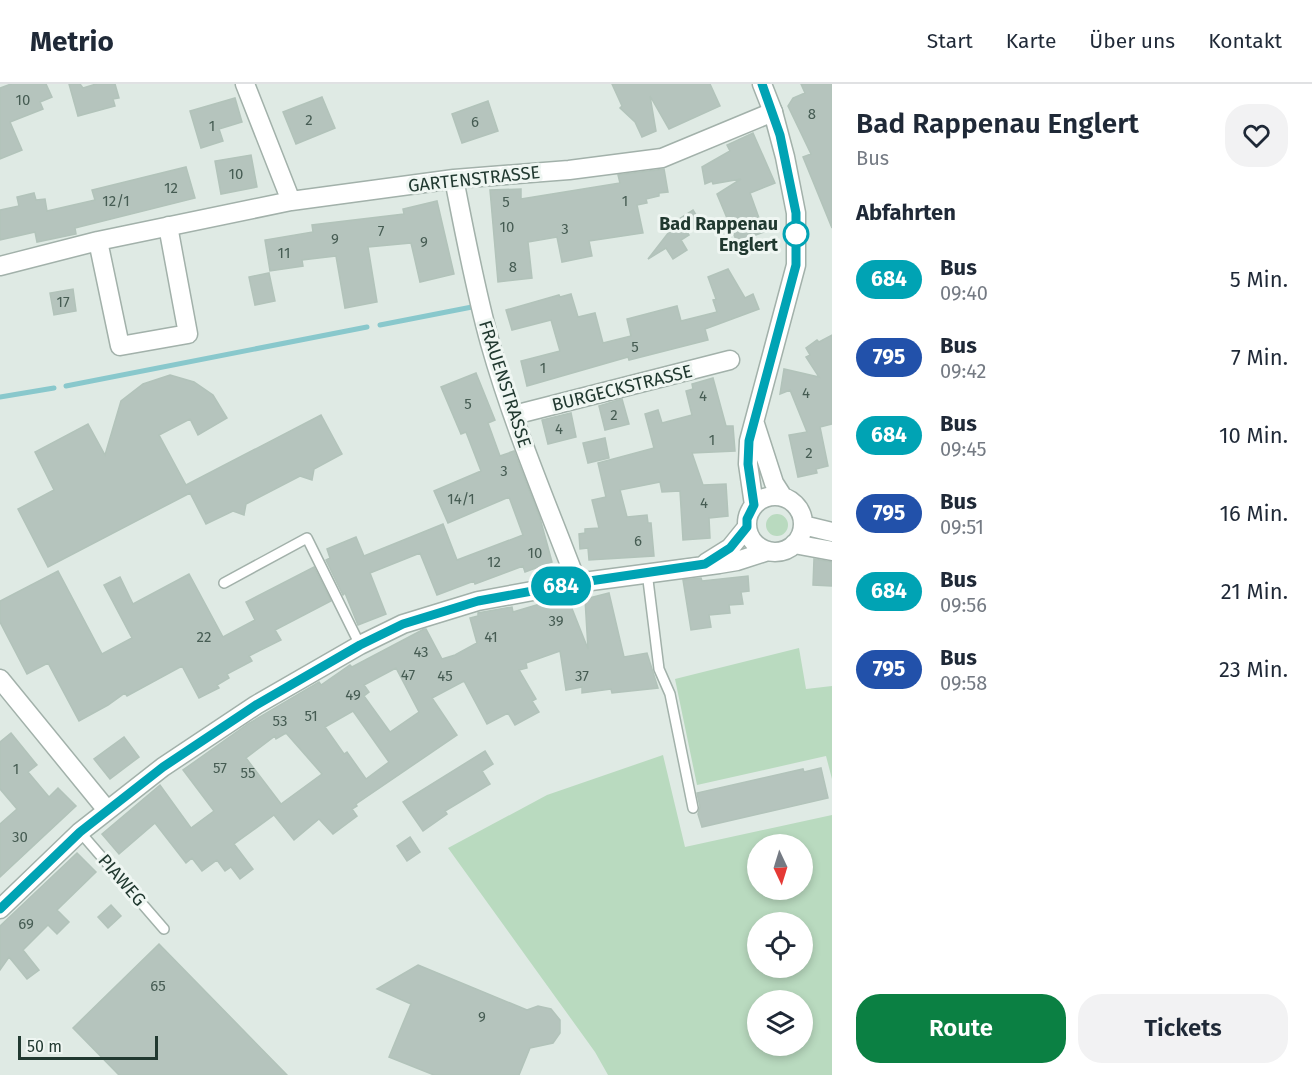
<!DOCTYPE html>
<html lang="de">
<head>
<meta charset="utf-8">
<style>
  body { margin:0; font-family:"Fira Sans",sans-serif; background:#f2f2f3; color:#1f2937; height:100vh; display:flex; flex-direction:column; font-size:22px; white-space:nowrap }
  * { box-sizing:border-box; margin:0 }
  p { font-size:20px; color:#747a83 }
  .icon { flex:none; width:33px; height:33px; fill:none; stroke:currentColor; stroke-width:2; stroke-linecap:round; stroke-linejoin:round }
  .map { position:relative; flex:1; overflow:hidden }
  .details { display:flex; flex-direction:column; background:#fff; width:480px }
  .details>* { flex:none }
  .badge { padding:0 12px; border-radius:20px; font-size:21px; line-height:39px }
  .needle { width:39px; rotate:176deg }
  .tools { position:absolute; left:747px; top:750px; display:grid; gap:12px }
  .tools a { display:grid; place-items:center; width:66px; height:66px; border-radius:50%; background:#fff; box-shadow:0 3px 9px #0003; font-size:30px }
  .scale { position:absolute; left:18px; bottom:15px; width:140px; box-sizing:border-box; padding-left:6px; border:3px solid #213930; border-top:0; font-size:16px; line-height:21px; white-space:nowrap; color:#213930; -webkit-text-stroke:4px #eff6f2; paint-order:stroke }
  .map>.badge { position:absolute; translate:-50% -50%; box-shadow:0 0 0 3px #fff }
  h2 { padding:0 24px; font-size:22px; line-height:54px }
  .round { display:grid; place-items:center; flex:none; width:63px; height:63px; border-radius:24px; background:#f2f2f3 }
  .summary { display:flex; align-items:center; justify-content:space-between; height:102px; padding:0 24px }
  h1 { font-size:28px; font-weight:600; line-height:45px }
  .cta { display:flex; gap:12px; margin-top:auto; padding:12px 24px }
  .cta a { flex:1; height:69px; border-radius:24px; background:#0b8043; color:#fff; font-size:24px; font-weight:600; line-height:69px; text-align:center }
  .cta a+a { background:#f2f2f3; color:#1f2937 }
  ul { padding:0; list-style:none }
  li { display:flex; align-items:center; gap:18px; height:78px; padding:0 24px }
  li div { flex:1 }
  li b { display:block; font-size:22px }
  li em { font-style:normal }
  li .badge { min-width:66px; font-weight:700; text-align:center }
  header { display:flex; align-items:center; gap:36px; box-sizing:border-box; height:84px; padding:0 30px; background:#fff; border-bottom:2px solid #e0e1e3 }
  header strong { font-size:28px }
  nav { display:flex; gap:33px; margin-inline-start:auto; font-size:21px }
  main { display:flex; flex:1; min-height:0 }
  .map>svg:first-child { display:block }
  .green { fill:#b9dabf; fill-rule:evenodd }
  .lines { fill:none; stroke-linecap:round; stroke-linejoin:round }
  .stream { stroke:#89c8cc; stroke-width:5 }
  .building { fill:#b5c4bd; stroke:#b2c3ba; stroke-width:1.5; fill-rule:evenodd }
  .service-casing { stroke:#a2b1aa; stroke-width:12 }
  .minor-casing { stroke:#a2b1aa; stroke-width:21 }
  .tertiary-casing { stroke:#a2b1aa; stroke-width:21 }
  .service { stroke:#fff; stroke-width:9 }
  .minor { stroke:#fff; stroke-width:18 }
  .tertiary { stroke:#fff; stroke-width:18 }
  .line-casing { stroke:#fff; stroke-width:14 }
  .line { stroke:#00a3b4; stroke-width:9 }
  .stop-dot { fill:#fff; stroke:#00a3b4; stroke-width:3 }
  .labels { text-anchor:middle; dominant-baseline:central; stroke-width:6; stroke-linejoin:round; paint-order:stroke }
  .number-label { font-size:15px; fill:#465c53 }
  .street-label { font-size:18px; fill:#213930; stroke:#eff6f2 }
  .stop-label { font-size:18px; font-weight:bold; fill:#213930; stroke:#eff6f2; text-anchor:end }
</style>
</head>
<body>
<header>
<strong>Metrio</strong>
<nav><a>Start</a><a>Karte</a><a>Über uns</a><a>Kontakt</a></nav>
</header>
<main>
<div class="map">
<svg width="832" height="991" viewBox="0 0 832 991">
  <rect width="100%" height="100%" fill="#dfeae4"/>
  <!-- green -->
  <path class="green" d="M766 441a11 11 0 1 1 22 0a11 11 0 1 1-22 0Z
    M799,564L806,605L832,602V695L826,672L697,701L675,595Z
    M663,671L685,763L832,731V991H608L595,968L448,764L547,711ZM802,760V806H758V760ZM802,838V884H758V838ZM802,916V962H758V916Z"/>
  <g class="lines">
    <!-- stream -->
    <path class="stream" d="M380,241L472,223
      M66,302L367,243
      M0,313L54,304"/>
  </g>
  <!-- building -->
  <path class="building" d="M11,0H46L52,13L40,18L43,25L10,38L22,66L0,75V4Z
    M69,0H80L83,4L96,0H115L119,14L113,15L115,22L78,32Z
    M612,0H710L720,22L669,45L650,12L656,47L642,53L635,38L620,24L622,22Z
    M801,0H832V144L803,73L811,70L788,22L793,14L805,9Z
    M322,13L335,44L296,60L283,28Z
    M235,14L242,38L219,45L223,57L201,64L190,27Z
    M488,17L498,47L462,59L452,30Z
    M753,49L775,99L750,109L764,148L737,158L717,110L741,95L713,100L712,97L705,100L702,83L730,67L727,61Z
    M251,71L257,103L221,110L215,77Z
    M186,83L195,114L75,144L76,150L37,158L35,148L0,156V126L19,122L17,113L34,109L36,116L45,115L47,127L95,116L92,106Z
    M664,85L668,108L659,109V112L646,115L647,119L637,121L643,149L589,157L592,172L562,178L557,153L528,158L532,194L498,198L490,106L521,105V115L620,99L618,91Z
    M437,117L454,190L420,198L411,159L368,163L377,218L345,224L336,172L302,176L303,182L270,187L265,156L313,148L312,141L404,130L403,125Z
    M693,126L701,139L687,148L689,151L681,156L687,166L673,175L666,164L648,175L679,135Z
    M728,185L745,214L753,210L759,225L705,245L708,256L629,276L628,273L527,302L521,277L560,267L551,236L512,246L506,226L559,211L560,213L571,210L578,233L595,229L603,259L631,252L627,235L677,222L681,237L717,228L713,216L716,215L708,193Z
    M269,189L275,217L255,221L249,193Z
    M73,205L76,227L54,231L50,209Z
    M832,251V340L820,343L828,382L816,385L817,389L798,393L789,351L807,348L790,306L780,310L784,285L819,293L806,273L810,271L806,264L817,256L819,258Z
    M476,289L495,336L488,339L500,372L514,367L540,434L552,478L525,488L523,482L475,500L474,497L437,511L420,469L370,489L386,530L358,541L345,509L343,511L326,476L330,474L327,465L356,453L364,472L443,440L457,476L523,451L509,413L448,439L434,407L481,387L466,348L461,350L441,303Z
    M170,291L194,298L213,311L227,334L198,351L190,335L159,351L186,401L321,331L342,370L314,385L312,396L300,392L246,420L244,431L233,427L206,440L190,409L48,483L18,425L54,406L35,368L88,340L105,371L121,317L143,300Z
    M713,294L726,342H733L735,367L692,369L703,401L726,400L728,432L709,434L710,454L683,456L680,407L662,408L660,398L620,406L627,433L647,431L648,439H651L654,472L589,476L588,464L580,465L579,450L585,449V445L599,444L592,416L606,413L598,379L654,364L645,330L658,326L662,339L692,331L686,307L693,305L692,300Z
    M622,315L629,340L605,346L599,322Z
    M571,329L576,353L548,360L542,336Z
    M605,354L609,374L588,379L583,359Z
    M814,475L832,478V502L813,501Z
    M314,483L331,517L275,546L281,556L249,572L252,577L227,590L229,594L217,601L219,604L199,614L182,582L127,612L125,609L108,621L79,637L48,579L27,590L0,538V517L58,487L102,570L132,554L104,501L120,493L133,520L189,490L223,553L255,536L246,518Z
    M748,492L749,507L741,508L743,520L729,521L730,529L709,531L711,543L691,546L683,496L701,494L702,497Z
    M609,509L624,573L647,569L658,604L612,609L611,605L582,609V603L566,606L560,567L526,579L527,584L519,586L536,615L532,617L539,628L515,641L508,629L487,640L464,597L432,614L457,651L356,720L357,722L352,725L357,732L333,750L319,735L294,756L274,731L234,760L253,785L240,795L231,783L225,787L217,776L202,787L192,774L186,779L155,739L119,770L102,750L160,701L191,744L214,727L183,686L248,640L319,598L321,601L350,581L352,583L424,545H426L442,575L455,571L477,559L470,534L478,532V529L512,523L513,528L567,512L588,565L585,515ZM396,584L419,628L390,648L364,612L369,608L364,601ZM353,627L389,678L366,695L347,668L344,670L325,643ZM286,649L322,690L281,720L246,674L275,652L276,655Z
    M11,649L37,681L28,688L49,713L58,704L76,722L0,793V740L17,725L0,705V658Z
    M124,653L139,673L110,695L94,675Z
    M485,667L493,680L482,687L490,700L445,727L447,730L423,747L403,718Z
    M821,684L828,714L702,743L698,730L700,723L697,709L803,685L804,688Z
    M410,753L420,768L407,777L397,762Z
    M77,769L96,788L57,826L69,838L57,850L48,841L23,866L39,886L27,895L9,873L0,886V842Z
    M111,821L121,832L108,844L98,833Z
    M159,860L287,991H119L73,944Z
    M418,881L527,926L538,922L551,925L560,936V949L553,959L530,964L519,991H434L389,973L411,920L377,905Z"/>
  <g class="lines">
    <!-- service casing -->
    <g class="service-casing">
      <path id="service" d="M647,488L659,585L670,610L693,724
        M224,499L307,454L360,561
        M80,748L164,845"/>
    </g>
    <!-- minor casing -->
    <g class="minor-casing">
      <path id="minor" d="M245,0L291,117
        M454,95C465,150 475,205 490,259C513,341 547,420 577,499
        M98,157L120,262L188,250L168,142
        M0,182L98,157L291,117L454,95L569,86L662,74L773,28
        M514,331L730,276
        M0,595L107,726"/>
    </g>
    <!-- tertiary casing -->
    <g class="tertiary-casing">
      <path id="tertiary" d="M755,340L774,399L783,413
        M747 440a28 28 0 1 1 56 0a28 28 0 1 1-56 0Z
        M754,421L748,380L749,357L796,181V129L785,73L773,28L762,0
        M803,441L832,448
        M794,460L832,467
        M706,479L730,464L747,443
        M0,825L80,748L163,683L256,621L360,561L403,540L478,517L576,499L719,480L737,477L768,467"/>
    </g>
    <!-- service -->
    <use href="#service" class="service"/>
    <!-- minor -->
    <use href="#minor" class="minor"/>
    <!-- tertiary -->
    <use href="#tertiary" class="tertiary"/>
  </g>
  <g class="lines">
    <!-- line casing -->
    <g class="line-casing">
      <path id="line" d="M0,825L80,748L163,683L256,621L360,561L403,540L478,517L576,499L705,480L730,464L747,443V435L754,421L748,380L749,357L796,181V129L780,51L762,0"/>
    </g>
    <!-- line -->
    <use href="#line" class="line"/>
  </g>
  <!-- markers -->
  <circle class="stop-dot" cx="796" cy="150" r="12"/>
  <g class="labels">
    <!-- number labels -->
    <g class="number-label">
      <text x="23" y="16">10</text>
      <text x="812" y="30">8</text>
      <text x="309" y="36">2</text>
      <text x="475" y="38">6</text>
      <text x="212" y="42">1</text>
      <text x="236" y="90">10</text>
      <text x="171" y="104">12</text>
      <text x="116" y="117">12/1</text>
      <text x="625" y="117">1</text>
      <text x="506" y="118">5</text>
      <text x="507" y="143">10</text>
      <text x="565" y="145">3</text>
      <text x="381" y="147">7</text>
      <text x="335" y="155">9</text>
      <text x="424" y="158">9</text>
      <text x="284" y="169">11</text>
      <text x="513" y="183">8</text>
      <text x="63" y="218">17</text>
      <text x="635" y="263">5</text>
      <text x="543" y="284">1</text>
      <text x="806" y="309">4</text>
      <text x="703" y="312">4</text>
      <text x="468" y="320">5</text>
      <text x="614" y="331">2</text>
      <text x="559" y="345">4</text>
      <text x="712" y="356">1</text>
      <text x="809" y="369">2</text>
      <text x="504" y="387">3</text>
      <text x="461" y="415">14/1</text>
      <text x="704" y="419">4</text>
      <text x="638" y="457">6</text>
      <text x="535" y="469">10</text>
      <text x="494" y="478">12</text>
      <text x="556" y="537">39</text>
      <text x="204" y="553">22</text>
      <text x="491" y="553">41</text>
      <text x="421" y="568">43</text>
      <text x="408" y="591">47</text>
      <text x="445" y="592">45</text>
      <text x="582" y="592">37</text>
      <text x="353" y="611">49</text>
      <text x="311" y="632">51</text>
      <text x="280" y="637">53</text>
      <text x="220" y="684">57</text>
      <text x="16" y="685">1</text>
      <text x="248" y="689">55</text>
      <text x="20" y="753">30</text>
      <text x="26" y="840">69</text>
      <text x="158" y="902">65</text>
      <text x="482" y="933">9</text>
    </g>
    <!-- street labels -->
    <g class="street-label">
      <text transform="translate(474 95) rotate(-6)">GARTENSTRASSE</text>
      <text transform="translate(505 300) rotate(72)">FRAUENSTRASSE</text>
      <text transform="translate(622 304) rotate(-14)">BURGECKSTRASSE</text>
      <text transform="translate(122 796) rotate(49)">PIAWEG</text>
    </g>
    <!-- stop labels -->
    <g class="stop-label">
      <text x="778" y="140">Bad Rappenau<tspan x="778" dy="21">Englert</tspan></text>
    </g>
  </g>
</svg>
<div class="tools">
<a><svg class="needle" viewBox="-14 -14 28 28"><path d="M0-13l5 13h-10z" fill="#e53935"/><path d="M0 13l5-13h-10z" fill="#747a83"/></svg></a>
<a><svg class="icon" aria-label="locate" viewBox="0 0 24 24"><circle cx="12" cy="12" r="6"/><path d="M12 2v4M12 18v4M2 12h4M18 12h4"/></svg></a>
<a><svg class="icon" aria-label="layers" viewBox="0 0 24 24"><path d="M12 4l9 5-9 5-9-5zM3 14l9 5 9-5"/></svg></a>
</div>
<div class="scale">50 m</div>
<b class="badge" style="left:561px;top:502px;background:#00a3b4;color:#fff">684</b>
</div>
<section class="details">
<div class="summary"><div><h1>Bad Rappenau Englert</h1><p>Bus</p></div><a class="round"><svg class="icon" aria-label="heart" viewBox="0 0 24 24"><path d="M12 20l-8-8c-3-5 5-10 8-4 3-6 11-1 8 4z"/></svg></a></div>
<h2>Abfahrten</h2>
<ul>
<li><span class="badge" style="background:#00a3b4;color:#fff">684</span><div><b>Bus</b><p>09:40</p></div><em>5 Min.</em></li>
<li><span class="badge" style="background:#2251aa;color:#fff">795</span><div><b>Bus</b><p>09:42</p></div><em>7 Min.</em></li>
<li><span class="badge" style="background:#00a3b4;color:#fff">684</span><div><b>Bus</b><p>09:45</p></div><em>10 Min.</em></li>
<li><span class="badge" style="background:#2251aa;color:#fff">795</span><div><b>Bus</b><p>09:51</p></div><em>16 Min.</em></li>
<li><span class="badge" style="background:#00a3b4;color:#fff">684</span><div><b>Bus</b><p>09:56</p></div><em>21 Min.</em></li>
<li><span class="badge" style="background:#2251aa;color:#fff">795</span><div><b>Bus</b><p>09:58</p></div><em>23 Min.</em></li>
</ul>
<div class="cta"><a>Route</a><a>Tickets</a></div>
</section>
</main>
</body>
</html>
